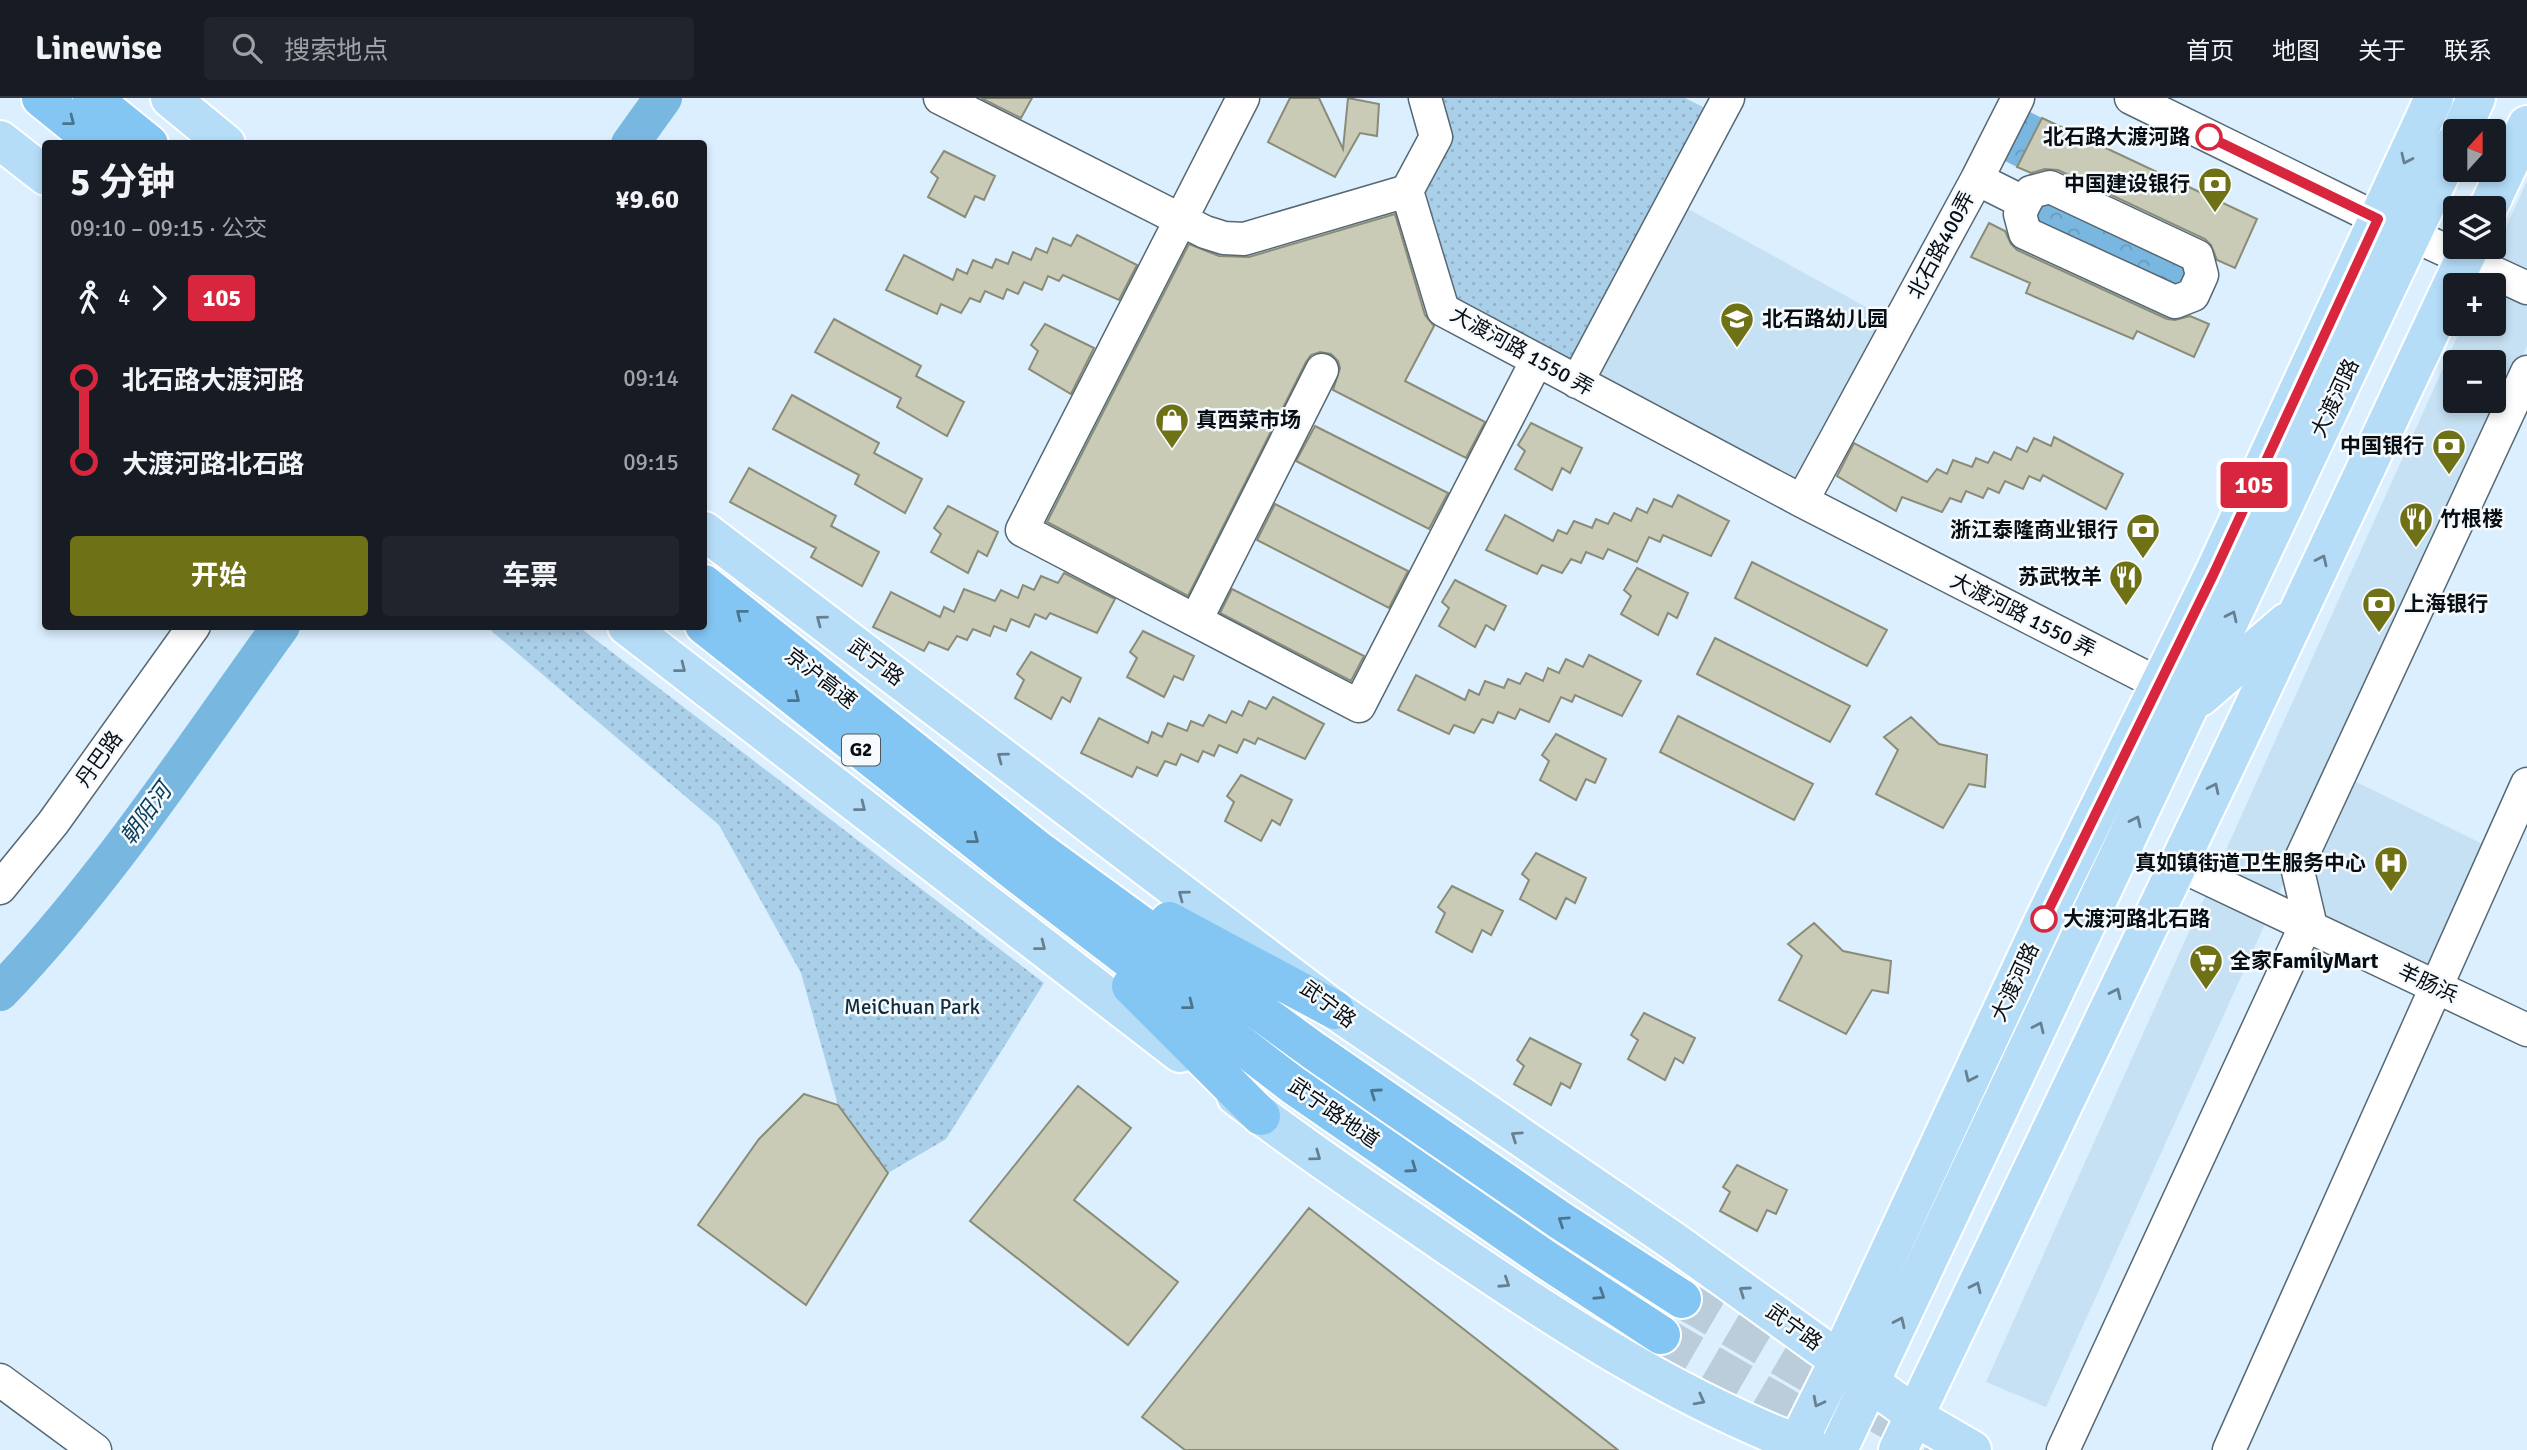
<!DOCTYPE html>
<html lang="zh">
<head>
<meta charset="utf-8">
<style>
  body { margin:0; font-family:Signika,"Noto Sans SC",sans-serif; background:#20242c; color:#f1f3f6; height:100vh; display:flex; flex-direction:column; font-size:26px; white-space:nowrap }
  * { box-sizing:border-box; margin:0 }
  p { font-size:23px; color:#9ea1a6 }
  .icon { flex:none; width:38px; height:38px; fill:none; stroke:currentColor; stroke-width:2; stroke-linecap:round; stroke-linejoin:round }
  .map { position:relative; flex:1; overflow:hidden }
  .drawer { position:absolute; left:42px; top:42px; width:665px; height:490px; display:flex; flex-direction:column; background:#171b24; border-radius:7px; box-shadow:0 4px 10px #0003 }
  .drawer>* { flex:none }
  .badge { padding:0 14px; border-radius:5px; font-size:24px; line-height:46px }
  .needle { width:46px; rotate:21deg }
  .fabs { position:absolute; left:2443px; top:21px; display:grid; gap:14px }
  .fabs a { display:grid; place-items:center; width:63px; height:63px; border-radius:7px; background:#171b24; box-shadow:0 4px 10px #0003; font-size:35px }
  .map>.badge { position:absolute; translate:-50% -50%; box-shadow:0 0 0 4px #fff }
  .legs { display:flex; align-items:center; gap:10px; height:77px; padding:0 28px; font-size:23px }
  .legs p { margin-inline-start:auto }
  .head { display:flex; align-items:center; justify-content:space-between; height:119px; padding:0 28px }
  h1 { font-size:38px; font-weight:700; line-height:52px }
  .button { display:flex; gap:14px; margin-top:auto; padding:14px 28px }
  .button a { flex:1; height:80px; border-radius:7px; background:#6f7116; color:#fff; font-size:28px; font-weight:700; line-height:80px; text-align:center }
  .button a+a { background:#20242c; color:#f1f3f6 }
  ul { padding:0 28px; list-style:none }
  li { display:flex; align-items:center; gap:24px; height:84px; font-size:26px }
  li i { display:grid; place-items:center; width:10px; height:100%; margin:0 9px; background:currentColor }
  li i::after { content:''; width:18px; height:18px; margin:-9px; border:5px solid; border-radius:50%; background:#171b24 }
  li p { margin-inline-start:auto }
  li:first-child i { background:linear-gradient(#0000 50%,currentColor 0) }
  li:last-child i { background:linear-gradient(currentColor 50%,#0000 0) }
  header { display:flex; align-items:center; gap:42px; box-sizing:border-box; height:98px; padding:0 35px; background:#171b24; border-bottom:2px solid #363941 }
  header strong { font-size:33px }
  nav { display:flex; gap:38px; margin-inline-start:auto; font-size:24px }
  .search { width:490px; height:63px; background:#20242c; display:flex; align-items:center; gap:18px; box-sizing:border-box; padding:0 24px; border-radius:7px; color:#9ea1a6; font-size:26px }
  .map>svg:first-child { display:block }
  .built { fill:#c6e1f3; fill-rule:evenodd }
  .forest { fill:url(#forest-crowns) }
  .park { fill:url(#park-dots) }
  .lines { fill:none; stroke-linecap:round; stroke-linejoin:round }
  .river { stroke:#78b7e0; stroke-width:38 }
  .building { fill:#c9cbb6; stroke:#8a8c77; stroke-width:2 }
  .highway-tunnel { stroke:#bbcddb; stroke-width:38; stroke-dasharray:38 19; stroke-linecap:butt }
  .minor-casing { stroke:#566874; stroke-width:35 }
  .major-casing { stroke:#fff; stroke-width:42 }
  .highway-casing { stroke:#fff; stroke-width:42 }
  .minor { stroke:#fff; stroke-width:32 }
  .major { stroke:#b5ddf8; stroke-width:38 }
  .highway { stroke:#84c6f3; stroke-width:38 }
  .oneway { stroke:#4c748f }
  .oneway2 { stroke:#678091 }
  .line-1-casing { stroke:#fff; stroke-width:16 }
  .line-1 { stroke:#d7263d; stroke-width:10 }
  .stop-1-dot { fill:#fff; stroke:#d7263d; stroke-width:3.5 }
  .labels { text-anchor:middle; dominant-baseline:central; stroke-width:5; stroke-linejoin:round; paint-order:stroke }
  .shield { fill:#f6fafd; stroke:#4f565a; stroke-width:2 }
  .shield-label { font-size:19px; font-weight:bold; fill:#080f14 }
  .stop-label { font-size:21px; font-weight:bold; fill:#080f14; stroke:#f6fafd; text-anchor:end }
  .poi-label { font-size:21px; font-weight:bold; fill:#080f14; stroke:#f6fafd; text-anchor:end }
  .street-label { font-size:21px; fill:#080f14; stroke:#f6fafd }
  .park-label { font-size:21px; fill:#102d3e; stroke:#f6fafd }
  .water-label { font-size:23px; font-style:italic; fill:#0a3d59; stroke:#f6fafd }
</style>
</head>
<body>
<header>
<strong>Linewise</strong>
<div class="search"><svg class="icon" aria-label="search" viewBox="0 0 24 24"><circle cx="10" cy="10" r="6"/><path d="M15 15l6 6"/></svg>搜索地点</div>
<nav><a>首页</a><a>地图</a><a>关于</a><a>联系</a></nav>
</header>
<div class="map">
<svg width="2527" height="1352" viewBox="0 0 2527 1352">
  <defs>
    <pattern id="forest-crowns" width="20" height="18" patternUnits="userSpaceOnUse" patternTransform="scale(1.75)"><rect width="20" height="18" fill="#79b7e1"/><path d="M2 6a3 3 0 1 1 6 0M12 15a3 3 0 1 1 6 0" fill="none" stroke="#679cc0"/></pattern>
    <pattern id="park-dots" width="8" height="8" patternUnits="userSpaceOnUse" patternTransform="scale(1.75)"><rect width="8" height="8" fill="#aacfe9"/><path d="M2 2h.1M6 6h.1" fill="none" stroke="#91b1c7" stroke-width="1.8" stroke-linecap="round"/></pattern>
  </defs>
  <rect width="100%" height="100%" fill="#dbeffe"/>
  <!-- built -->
  <path class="built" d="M2527,83V248L2046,1309L1986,1284L2463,226H2494V187H2480ZM2455,264H2494V303H2455Z
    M1681,107L1886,220L1798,393L1587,282Z
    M2340,676L2497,753L2437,886L2309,820L2297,769Z"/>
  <!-- forest -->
  <path class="forest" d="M2026,12L2042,20L2017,69L2001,61Z
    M2044,99L2192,169L2180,194L2032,123Z"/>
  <!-- park -->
  <path class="park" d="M1425,0H1685L1709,12L1577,284L1443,212L1407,93L1436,39Z
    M487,529H579L1044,885L946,1041L888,1075L838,1007L801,875L719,727Z"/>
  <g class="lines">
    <!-- river -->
    <path class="river" d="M630,46L663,0
      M0,894C106,783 191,653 281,528"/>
  </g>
  <!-- building -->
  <path class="building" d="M981,0H1032L1021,20Z
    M1290,0H1319L1343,51L1348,0L1379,6L1377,38L1360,35L1335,79L1268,44Z
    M2042,20L2257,121L2235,170L2217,162L2211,147L2205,141L2058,72L2045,71L2031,75L2017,69Z
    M944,53L995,78L984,102L975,98L965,119L928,99L938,80L931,74Z
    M1395,116L1425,217L1434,228L1405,283L1485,324L1466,360L1333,292L1340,270L1338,263L1331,256L1320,254L1311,257L1306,264L1188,498L1047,424L1189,146L1219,158L1249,159Z
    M1989,125L2005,133L2011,146L2017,152L2167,221L2175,222L2190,218L2209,226L2194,259L2137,233L2133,241L2026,195L2030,185L1971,159Z
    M1077,137L1137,167L1119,202L1063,177L1059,183L1048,178L1042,192L1024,184L1018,196L1007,191L1003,201L985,193L980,204L970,200L961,215L941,206L937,216L886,192L904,157L953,182L957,171L967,176L973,162L992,170L996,161L1008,166L1013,154L1031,162L1036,150L1047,155L1053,140L1071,148Z
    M834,221L921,268L916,278L964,304L947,338L897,309L901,300L815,254Z
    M1045,226L1094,250L1071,296L1029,271L1038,253L1031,247Z
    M792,297L879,345L874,355L922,381L905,415L855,386L859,377L773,331Z
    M1531,325L1582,350L1570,375L1562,370L1552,392L1515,371L1525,353L1518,347Z
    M1315,328L1448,395L1429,431L1296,363Z
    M2054,339L2123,376L2106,411L2043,377L2040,383L2029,378L2023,391L2005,383L1999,395L1988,390L1983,400L1966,393L1961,404L1950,400L1942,414L1902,399L1896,413L1837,378L1854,345L1927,384L1937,371L1947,376L1953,362L1972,369L1976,360L1988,365L1994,354L2011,362L2017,349L2027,354L2034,340L2051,348Z
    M749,370L836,418L831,428L879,454L862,488L811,459L816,450L730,404Z
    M1678,397L1729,423L1711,458L1663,437L1660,444L1649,439L1637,464L1608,451L1603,461L1586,454L1581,465L1571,461L1562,475L1542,467L1537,476L1486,452L1505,417L1553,443L1558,432L1567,436L1574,423L1592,430L1596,421L1608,426L1614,415L1631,423L1637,410L1647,415L1654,401L1672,409Z
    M1275,406L1408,473L1389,510L1257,442Z
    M948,408L998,434L987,458L978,453L968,475L931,454L941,436L934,430Z
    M1752,464L1887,532L1867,568L1735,500Z
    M1637,470L1688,495L1677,520L1668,515L1658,537L1621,516L1631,498L1624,492Z
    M1064,475L1115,501L1097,535L1050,515L1046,521L1035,516L1029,529L1011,521L1006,533L994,528L990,538L973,531L967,542L957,538L948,552L929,544L924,553L873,529L891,494L940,519L944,509L954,514L964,491L995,503L1001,492L1018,500L1023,487L1034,492L1041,478L1058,485Z
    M1455,482L1506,508L1494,532L1486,527L1475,549L1439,528L1449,510L1442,504Z
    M1232,491L1364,558L1351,583L1220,515Z
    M1143,533L1194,558L1183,582L1174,578L1164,599L1127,579L1137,560L1130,554Z
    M1715,540L1850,608L1830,644L1697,576Z
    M1031,554L1081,580L1070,604L1062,599L1051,621L1015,600L1024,582L1017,576Z
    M1589,557L1641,583L1622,618L1575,597L1572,604L1561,599L1549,624L1520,611L1515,621L1498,614L1493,625L1482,621L1474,635L1454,627L1449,636L1398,612L1416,577L1465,602L1469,592L1479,597L1485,583L1504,590L1508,581L1520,586L1526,575L1543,583L1548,570L1559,575L1566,561L1583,569Z
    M1273,599L1324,626L1305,661L1258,640L1255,646L1244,641L1237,655L1219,647L1214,658L1203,653L1198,664L1181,656L1176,667L1165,663L1157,678L1137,669L1132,679L1081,655L1099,620L1148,645L1152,634L1162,639L1168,625L1187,633L1191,623L1203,628L1209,617L1226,625L1232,613L1242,618L1249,603L1266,611Z
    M1678,618L1813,686L1794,722L1660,654Z
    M1911,619L1939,646L1987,657L1985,689L1969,686L1943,730L1876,696L1898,652L1884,639Z
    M1556,636L1606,661L1595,685L1586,681L1576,702L1540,682L1549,663L1542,657Z
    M1241,677L1292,702L1280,727L1272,722L1261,743L1225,723L1234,704L1227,698Z
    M1536,755L1586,780L1575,805L1566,800L1556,821L1520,801L1529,782L1522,776Z
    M1452,788L1503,813L1491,837L1482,832L1472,854L1436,834L1445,815L1438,809Z
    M1814,825L1843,853L1891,863L1888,895L1872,892L1846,936L1779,902L1802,858L1788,846Z
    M1644,915L1695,940L1683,965L1675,960L1665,982L1628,961L1638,942L1631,937Z
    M1530,940L1581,966L1570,990L1561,985L1551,1007L1514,986L1524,968L1517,962Z
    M1078,988L1131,1030L1074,1102L1178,1184L1128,1247L970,1123Z
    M804,996L838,1007L888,1075L806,1207L698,1127L759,1041Z
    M1737,1067L1787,1092L1776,1116L1767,1112L1757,1133L1720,1113L1730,1094L1723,1089Z
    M1309,1110L1618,1352H1185L1142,1319Z"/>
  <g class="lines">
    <!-- highway-tunnel -->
    <path class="highway-tunnel" d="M1682,1201L1935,1349
      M1661,1237L1838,1340"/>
    <!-- minor casing -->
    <g class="minor-casing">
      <path id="minor" d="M940,0L1205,134L1224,140L1244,141L1407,93L1443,212L1802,403L2159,586
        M1243,0L1022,432L1359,608L1537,262
        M2131,0L2378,121L2527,190
        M1977,81L2025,105L2020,116L2025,135L2175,204L2193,197L2202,177L2197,158L2050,89L2031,94L2025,105
        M1407,93L1436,39L1425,0
        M1577,284L1728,0
        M1802,403L1977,81L2018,0
        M1196,522L1322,272
        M2177,766L2527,932
        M0,790L53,725L194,528
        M0,1282L95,1352
        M2063,1352L2309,820L2297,769L2527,274
        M2229,1352L2527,686"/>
    </g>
    <!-- major casing -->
    <g class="major-casing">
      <path id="major" d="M170,0L226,46
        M2461,33L2476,0
        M0,42L46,78
        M2488,110L2527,27
        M704,433L1335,912L1673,1143L1929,1327L1972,1352
        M627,528L1180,955
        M2200,599L2287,524
        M1236,998C1303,1050 1374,1097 1444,1145C1561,1225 1681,1303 1814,1352
        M1794,1352L1839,1262L2043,824L2214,475L2434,0
        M1838,1352L2455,45
        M1898,1352L2245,627L2470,149"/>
    </g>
    <!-- highway casing -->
    <g class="highway-casing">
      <path id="highway" d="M41,0L98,46
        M92,0L149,46
        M704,486L1038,752L1314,953L1561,1123L1682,1201
        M704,527L1018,776L1293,987L1545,1161L1661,1237
        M1169,823L1335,912
        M1131,888L1261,1018"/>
    </g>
    <!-- minor -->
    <use href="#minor" class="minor"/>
    <!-- major -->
    <use href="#major" class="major"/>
    <!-- highway -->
    <use href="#highway" class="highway"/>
  </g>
  <!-- one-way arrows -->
  <defs><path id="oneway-chevron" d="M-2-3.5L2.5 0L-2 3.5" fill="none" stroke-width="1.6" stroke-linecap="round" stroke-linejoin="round" transform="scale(1.75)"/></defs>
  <g class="oneway">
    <use href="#oneway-chevron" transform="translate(70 23) rotate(38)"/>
    <use href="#oneway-chevron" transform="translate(741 516) rotate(-142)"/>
    <use href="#oneway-chevron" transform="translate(795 600) rotate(38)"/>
    <use href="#oneway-chevron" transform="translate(974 741) rotate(38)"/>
    <use href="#oneway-chevron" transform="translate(1189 907) rotate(38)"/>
    <use href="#oneway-chevron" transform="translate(1375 995) rotate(-145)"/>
    <use href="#oneway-chevron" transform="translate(1412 1070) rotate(35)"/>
    <use href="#oneway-chevron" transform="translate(1563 1123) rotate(-146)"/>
    <use href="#oneway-chevron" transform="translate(1600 1197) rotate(33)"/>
  </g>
  <g class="oneway2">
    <use href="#oneway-chevron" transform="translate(2406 61) rotate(115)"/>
    <use href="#oneway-chevron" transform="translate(2322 462) rotate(-65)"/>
    <use href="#oneway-chevron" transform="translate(2232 518) rotate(-65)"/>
    <use href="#oneway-chevron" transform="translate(821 522) rotate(-143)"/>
    <use href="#oneway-chevron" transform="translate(681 570) rotate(38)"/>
    <use href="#oneway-chevron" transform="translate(1002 659) rotate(-143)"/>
    <use href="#oneway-chevron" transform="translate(2214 690) rotate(-64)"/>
    <use href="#oneway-chevron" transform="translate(861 709) rotate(38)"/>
    <use href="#oneway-chevron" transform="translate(2136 723) rotate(-65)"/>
    <use href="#oneway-chevron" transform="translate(1183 797) rotate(-143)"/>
    <use href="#oneway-chevron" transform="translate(1041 848) rotate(38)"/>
    <use href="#oneway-chevron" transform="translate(2116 895) rotate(-65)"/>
    <use href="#oneway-chevron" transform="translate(2039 929) rotate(-65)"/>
    <use href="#oneway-chevron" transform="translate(1970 979) rotate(115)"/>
    <use href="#oneway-chevron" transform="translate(1516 1038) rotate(-146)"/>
    <use href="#oneway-chevron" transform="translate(1316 1058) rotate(36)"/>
    <use href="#oneway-chevron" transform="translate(1505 1185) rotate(33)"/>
    <use href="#oneway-chevron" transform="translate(1976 1189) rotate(-65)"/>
    <use href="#oneway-chevron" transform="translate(1744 1193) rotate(-145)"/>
    <use href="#oneway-chevron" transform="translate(1900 1224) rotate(-65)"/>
    <use href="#oneway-chevron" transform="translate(1700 1302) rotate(28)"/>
    <use href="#oneway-chevron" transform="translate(1818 1304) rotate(117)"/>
  </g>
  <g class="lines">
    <!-- line-1 casing -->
    <g class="line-1-casing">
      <path id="line-1" d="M2044,821L2214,475L2378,121L2209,39"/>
    </g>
    <!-- line-1 -->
    <use href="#line-1" class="line-1"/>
  </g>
  <!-- icons -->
  <defs>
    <g id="bank-pin" transform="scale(1.75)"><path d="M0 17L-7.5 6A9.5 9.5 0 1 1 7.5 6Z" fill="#6f7116" stroke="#f6fafd"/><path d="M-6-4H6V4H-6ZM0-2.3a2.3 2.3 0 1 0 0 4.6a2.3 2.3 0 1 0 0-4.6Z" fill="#fff"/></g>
    <g id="school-pin" transform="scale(1.75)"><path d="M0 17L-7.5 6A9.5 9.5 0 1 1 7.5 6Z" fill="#6f7116" stroke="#f6fafd"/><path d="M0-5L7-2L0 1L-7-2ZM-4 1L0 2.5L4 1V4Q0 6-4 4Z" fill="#fff"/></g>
    <g id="shop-pin" transform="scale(1.75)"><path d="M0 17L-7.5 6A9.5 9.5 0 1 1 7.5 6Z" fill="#6f7116" stroke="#f6fafd"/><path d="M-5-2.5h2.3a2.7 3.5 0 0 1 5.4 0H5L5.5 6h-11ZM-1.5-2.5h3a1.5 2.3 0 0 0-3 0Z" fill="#fff"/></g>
    <g id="restaurant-pin" transform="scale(1.75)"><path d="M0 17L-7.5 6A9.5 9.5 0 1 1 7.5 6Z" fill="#6f7116" stroke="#f6fafd"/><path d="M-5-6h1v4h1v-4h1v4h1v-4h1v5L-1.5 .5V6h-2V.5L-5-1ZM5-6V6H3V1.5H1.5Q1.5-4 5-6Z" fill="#fff"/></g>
    <g id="hospital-pin" transform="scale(1.75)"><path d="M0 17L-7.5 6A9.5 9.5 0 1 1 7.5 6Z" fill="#6f7116" stroke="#f6fafd"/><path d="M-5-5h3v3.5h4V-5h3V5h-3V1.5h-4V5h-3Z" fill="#fff"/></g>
    <g id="supermarket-pin" transform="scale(1.75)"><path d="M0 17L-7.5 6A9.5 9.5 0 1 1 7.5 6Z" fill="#6f7116" stroke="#f6fafd"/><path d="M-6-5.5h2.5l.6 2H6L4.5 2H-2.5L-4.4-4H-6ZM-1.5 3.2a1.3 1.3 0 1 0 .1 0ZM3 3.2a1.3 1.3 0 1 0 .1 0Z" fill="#fff"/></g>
  </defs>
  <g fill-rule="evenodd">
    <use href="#bank-pin" x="2215" y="86"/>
    <use href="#school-pin" x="1737" y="221"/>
    <use href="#shop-pin" x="1172" y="322"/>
    <use href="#bank-pin" x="2449" y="348"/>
    <use href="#restaurant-pin" x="2416" y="421"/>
    <use href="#bank-pin" x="2143" y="432"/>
    <use href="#restaurant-pin" x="2126" y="479"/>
    <use href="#bank-pin" x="2379" y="506"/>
    <use href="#hospital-pin" x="2391" y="765"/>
    <use href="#supermarket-pin" x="2206" y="863"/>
  </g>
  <!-- markers -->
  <g class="stop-1-dot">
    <circle cx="2209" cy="39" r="12"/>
    <circle cx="2044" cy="821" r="12"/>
  </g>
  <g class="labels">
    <!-- shield labels -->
    <rect class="shield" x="842" y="636.5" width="38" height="31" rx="5"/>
    <g class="shield-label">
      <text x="861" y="652">G2</text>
    </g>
    <!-- stop labels -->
    <g class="stop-label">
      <text x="2190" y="39">北石路大渡河路</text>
      <text x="2063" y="821" text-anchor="start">大渡河路北石路</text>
    </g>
    <!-- poi labels -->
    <g class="poi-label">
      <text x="2190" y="86">中国建设银行</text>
      <text x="1762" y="221" text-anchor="start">北石路幼儿园</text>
      <text x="1196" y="322" text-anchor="start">真西菜市场</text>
      <text x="2424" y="348">中国银行</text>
      <text x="2440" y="421" text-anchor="start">竹根楼</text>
      <text x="2118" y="432">浙江泰隆商业银行</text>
      <text x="2102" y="479">苏武牧羊</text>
      <text x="2404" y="506" text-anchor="start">上海银行</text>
      <text x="2366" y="765">真如镇街道卫生服务中心</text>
      <text x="2230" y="863" text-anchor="start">全家FamilyMart</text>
    </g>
    <!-- street labels -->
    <g class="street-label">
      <text transform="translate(1941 147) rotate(-62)">北石路400弄</text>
      <text transform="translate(1522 253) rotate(29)">大渡河路 1550 弄</text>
      <text transform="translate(2335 300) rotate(-65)">大渡河路</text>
      <text transform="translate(2023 517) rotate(27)">大渡河路 1550 弄</text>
      <text transform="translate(876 564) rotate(37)">武宁路</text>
      <text transform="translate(821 580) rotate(38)">京沪高速</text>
      <text transform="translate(99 661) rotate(-54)">丹巴路</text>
      <text transform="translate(2015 884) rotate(-65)">大渡河路</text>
      <text transform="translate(2428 885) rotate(25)">羊肠浜</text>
      <text transform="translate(1328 906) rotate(37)">武宁路</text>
      <text transform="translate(1334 1015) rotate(35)">武宁路地道</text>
      <text transform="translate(1794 1229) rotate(36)">武宁路</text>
    </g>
    <!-- park labels -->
    <g class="park-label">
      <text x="912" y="909">MeiChuan Park</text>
    </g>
    <!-- water labels -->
    <g class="water-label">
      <text transform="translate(146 716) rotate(-54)">朝阳河</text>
    </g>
  </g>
</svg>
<div class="fabs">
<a><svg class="needle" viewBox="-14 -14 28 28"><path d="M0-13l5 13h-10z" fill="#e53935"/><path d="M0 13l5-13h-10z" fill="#9ea1a6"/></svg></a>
<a><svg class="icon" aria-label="layers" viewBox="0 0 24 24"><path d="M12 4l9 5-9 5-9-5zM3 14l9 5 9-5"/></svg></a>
<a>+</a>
<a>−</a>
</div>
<b class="badge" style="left:2254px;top:387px;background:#d7263d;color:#fff">105</b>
<section class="drawer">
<div class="head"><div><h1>5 分钟</h1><p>09:10 – 09:15 · 公交</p></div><b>¥9.60</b></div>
<div class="legs"><svg class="icon" aria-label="walk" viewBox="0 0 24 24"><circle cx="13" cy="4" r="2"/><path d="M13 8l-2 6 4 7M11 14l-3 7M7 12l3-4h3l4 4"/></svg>4<svg class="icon" aria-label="forward" viewBox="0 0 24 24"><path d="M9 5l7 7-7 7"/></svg><b class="badge" style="background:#d7263d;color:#fff">105</b></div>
<ul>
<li><i style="color:#d7263d"></i><b>北石路大渡河路</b><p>09:14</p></li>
<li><i style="color:#d7263d"></i><b>大渡河路北石路</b><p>09:15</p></li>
</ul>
<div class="button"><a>开始</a><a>车票</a></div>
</section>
</div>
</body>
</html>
